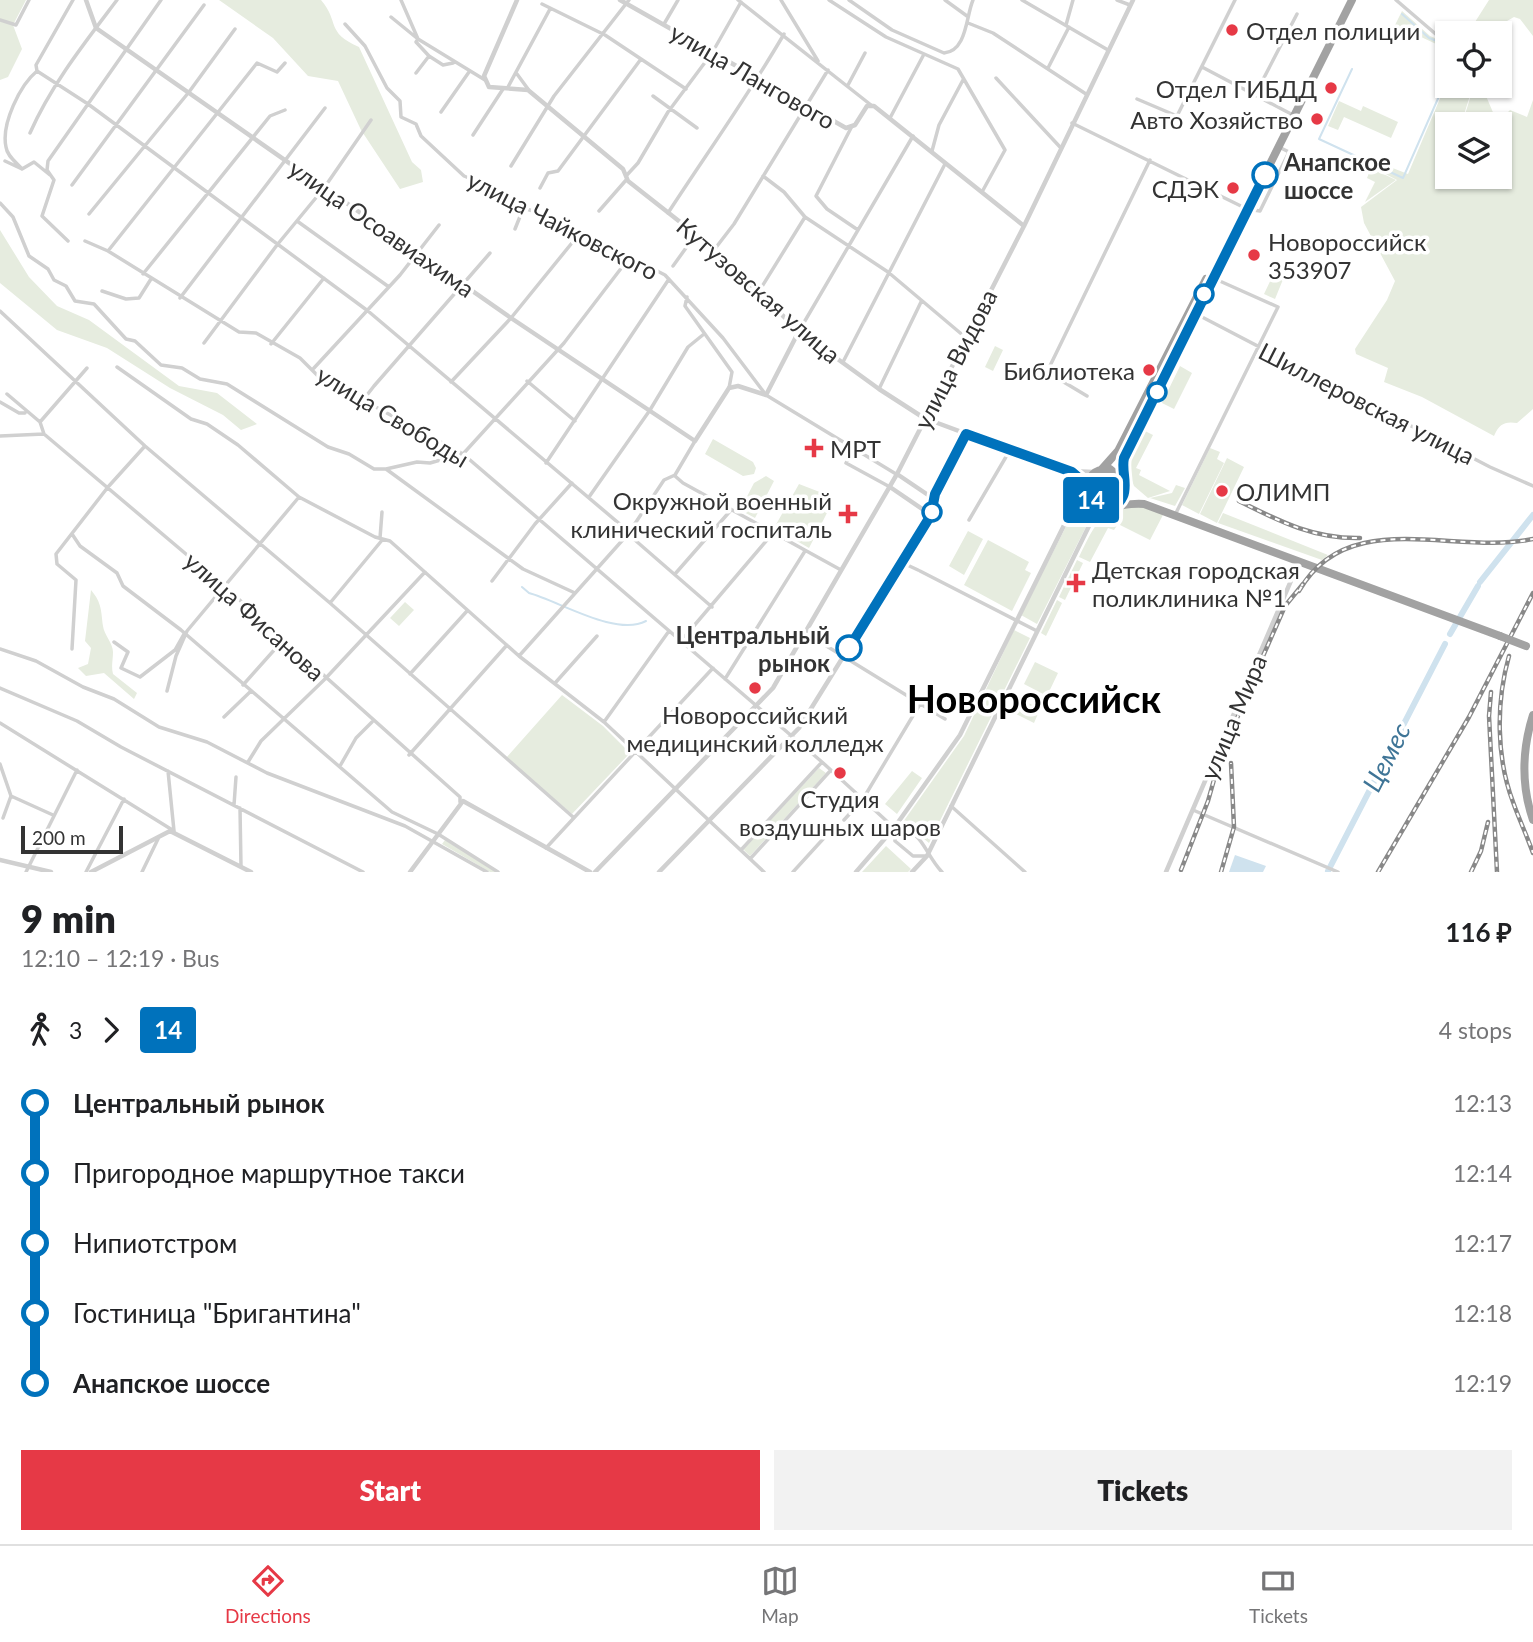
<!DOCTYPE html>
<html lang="en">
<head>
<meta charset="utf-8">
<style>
  body { margin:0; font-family:Lato,sans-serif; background:#f2f2f2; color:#202124; height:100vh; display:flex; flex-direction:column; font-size:26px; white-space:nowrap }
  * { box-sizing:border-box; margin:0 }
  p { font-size:23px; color:#757577 }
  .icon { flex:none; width:38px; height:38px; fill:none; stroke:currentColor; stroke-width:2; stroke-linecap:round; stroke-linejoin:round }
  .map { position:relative; height:872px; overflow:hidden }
  .side { display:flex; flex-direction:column; background:#fff; flex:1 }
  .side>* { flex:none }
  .badge { padding:0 14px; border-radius:5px; font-size:24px; line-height:46px }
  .controls { position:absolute; left:1435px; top:21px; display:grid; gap:14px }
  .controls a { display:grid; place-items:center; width:77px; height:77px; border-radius:0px; background:#fff; box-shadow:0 2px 5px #0004; font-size:35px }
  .scale { position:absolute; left:21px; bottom:18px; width:102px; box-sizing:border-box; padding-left:7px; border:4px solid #333; border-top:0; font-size:19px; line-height:24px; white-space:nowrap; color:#333; -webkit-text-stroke:5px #fff; paint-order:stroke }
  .map>.badge { position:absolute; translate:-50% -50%; box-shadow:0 0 0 4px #fff }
  .legs { display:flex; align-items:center; gap:10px; height:77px; padding:0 21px; font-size:23px }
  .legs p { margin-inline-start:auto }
  .head { display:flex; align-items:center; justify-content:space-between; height:119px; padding:0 21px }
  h1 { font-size:38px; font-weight:800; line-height:52px }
  .cta { display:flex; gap:14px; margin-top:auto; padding:14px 21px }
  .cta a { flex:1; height:80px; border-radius:0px; background:#e63946; color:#fff; font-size:28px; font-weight:800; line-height:80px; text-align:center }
  .cta a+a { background:#f2f2f2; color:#202124 }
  ul { padding:0 21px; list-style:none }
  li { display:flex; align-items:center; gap:24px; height:70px; font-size:26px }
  li i { display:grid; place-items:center; width:10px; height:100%; margin:0 9px; background:currentColor }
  li i::after { content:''; width:18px; height:18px; margin:-9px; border:5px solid; border-radius:50%; background:#fff }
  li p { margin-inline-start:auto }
  li:first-child i { background:linear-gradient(#0000 50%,currentColor 0) }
  li:last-child i { background:linear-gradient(currentColor 50%,#0000 0) }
  .dock { display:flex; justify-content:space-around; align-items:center; height:98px; border-top:2px solid #e0e0e0; background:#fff; font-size:19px; color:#757577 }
  .dock a { display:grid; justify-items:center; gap:4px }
  .dock .selected { color:#e63946 }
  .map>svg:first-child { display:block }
  .green { fill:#e6ecdf }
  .water { fill:#cfe2ee }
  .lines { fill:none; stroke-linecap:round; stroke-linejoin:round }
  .stream { stroke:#cfe2ee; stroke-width:2 }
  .river { stroke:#cfe2ee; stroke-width:6 }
  .minor { stroke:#d0d0d0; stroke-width:3.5 }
  .tertiary { stroke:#d0d0d0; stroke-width:4.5 }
  .trunk { stroke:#a2a2a2; stroke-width:8 }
  .rail-casing { stroke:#888; stroke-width:4.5 }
  .rail { stroke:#fff; stroke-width:2; stroke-dasharray:5; stroke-linecap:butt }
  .trunk-bridge { stroke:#a2a2a2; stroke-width:8 }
  .line-1-casing { stroke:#fff; stroke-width:16 }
  .line-1 { stroke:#0072bc; stroke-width:10 }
  .poi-dot { fill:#e63946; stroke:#fff; stroke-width:2.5 }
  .stop-1-dot { fill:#fff; stroke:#0072bc; stroke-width:3.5 }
  .labels { text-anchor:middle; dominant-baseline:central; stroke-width:7; stroke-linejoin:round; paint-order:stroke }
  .poi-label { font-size:24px; fill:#333; stroke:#fff; text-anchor:start }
  .street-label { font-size:24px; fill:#333; stroke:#fff }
  .stop-label { font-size:24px; font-weight:bold; fill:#333; stroke:#fff; text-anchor:start }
  .water-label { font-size:26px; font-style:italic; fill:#3f7597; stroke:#fff }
  .town-label { font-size:38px; font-weight:bold; fill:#000; stroke:#fff }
</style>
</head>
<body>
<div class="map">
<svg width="1533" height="872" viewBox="0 0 1533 872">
  <rect width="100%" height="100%" fill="#fff"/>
  <!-- green -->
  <path class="green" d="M0,0H26L13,25L22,49L8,77L0,80Z
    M219,0H321C340,22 325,32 359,47L412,162L421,170L423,182L400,189L361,130L338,81L308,76L273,38Z
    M1489,0H1533V36L1520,19L1514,17L1507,21L1502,33H1462L1475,22Z
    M1402,11L1430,36L1447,43V49L1395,25Z
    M1447,82V86H1473L1461,124H1447V156L1440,174L1447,159V177H1500V146L1509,140L1500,120L1510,110L1527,117L1533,100V409L1517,423C1505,421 1499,424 1494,436L1422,397L1384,382L1388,368L1356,354L1355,349L1387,300L1395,281L1364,223L1361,207L1397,180L1370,166L1372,160L1408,174Z
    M1472,92L1486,96L1498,124H1462Z
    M1339,101L1361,111L1363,106L1398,122L1391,138L1344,117L1338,130L1328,126Z
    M1371,168L1396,180L1365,202L1375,182L1367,178Z
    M0,230L29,277L57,306L89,320L179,386L217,393L257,424L241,430L223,415L170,388L107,348L57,330L0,283Z
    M1274,273L1284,277L1275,299L1264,294Z
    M995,346L1003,350L993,371L985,367Z
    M1180,366L1192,373L1174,409L1162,403Z
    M1144,422L1148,424L1145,431L1153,435L1136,468L1141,470L1139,475L1170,491L1148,498L1134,486L1126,464Z
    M713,439L753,462L756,468L754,474L743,476L705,454Z
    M1210,448L1220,452L1217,459L1224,463L1199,514L1182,505Z
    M1227,458L1244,467L1217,523L1200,514Z
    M1091 488a15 15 0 1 1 30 0a15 15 0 1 1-30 0Z
    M766,476L774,481L755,518L740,510L754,483Z
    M799,484L830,496L824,508L828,511L809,548L774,528Z
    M1176,485L1185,488L1175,506L1150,498L1172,493Z
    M1084,502L1090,506L1092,515L1037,624L1021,615L1077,505Z
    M1137,506L1164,513L1150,540L1118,524L1114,530L1108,528L1090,562L1079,557C1095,525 1098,511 1137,506Z
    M1223,513L1328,555L1322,560L1218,523Z
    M968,531L983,539L964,575L949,566Z
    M988,540L1029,562L1025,570L1031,573L1012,611L964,585Z
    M1077,560L1083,563L1065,600L1059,597Z
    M91,590C102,603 101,611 103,626C104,635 113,643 113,652C113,660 111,666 113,674L137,693L134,699L104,673L86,676L78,668L88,664L91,648L85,641Z
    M1057,600L1062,603L1046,636L1041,633Z
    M405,602L414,610L399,626L390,618Z
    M1014,630L1030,638L929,843L903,822L964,736Z
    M1035,662L1058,673L1047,696L1024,684Z
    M562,695L603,726L630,753L572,814L506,758Z
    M1017,697L1040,709L1034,723L1010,711Z
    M819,768L826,773L750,856L743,849Z
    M912,771L922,778L897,814L885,804Z
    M445,840L496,872H490L442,844Z
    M886,846L911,869L908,872H862Z"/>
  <!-- water -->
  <path class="water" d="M1235,855L1266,866L1263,872H1229Z"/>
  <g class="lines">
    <!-- stream -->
    <path class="stream" d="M1402,14L1429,38L1447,45
      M1352,69L1319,139L1403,178L1447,78
      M522,587L529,593C559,601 616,637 646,621"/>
    <!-- river -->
    <path class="river" d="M1480,582L1533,515
      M1450,634L1478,586
      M1328,871L1445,644"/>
    <!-- minor -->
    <path class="minor" d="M73,0L36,65L37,71L88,104L368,311L628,531
      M401,0L418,39L485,80
      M738,0L871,105
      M781,0L818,61
      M829,0L886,37L958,69L1005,150L982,192
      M849,0L892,30L944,53C967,51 966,16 973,0
      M945,0L967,16
      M1022,0L1108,50
      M1117,0L1130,5
      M1396,0L1438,36
      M542,4L605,35L686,89
      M391,17L418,39L416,42L429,56L443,65L453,63
      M0,20L16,25L29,0
      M968,23L993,33L1086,94
      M345,24L365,46L387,88L400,101L401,117L416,124L421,136L464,176L503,192L523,208L550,216L665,275L723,338L766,395L896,474
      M664,24L678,0
      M1066,25L1073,0
      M1202,67L1293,115
      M1048,68L1069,27
      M416,73L429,56
      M517,74L528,89
      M996,78L1060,147
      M848,85L865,53
      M508,87L550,9
      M1255,95L1297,14
      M653,96L697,128
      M1137,99L1177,116
      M441,112L469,72
      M890,118L923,56
      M1072,123L1247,209L1260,211L1289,152L1279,147
      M1172,126L1235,0
      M851,128L816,196L827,209L858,230
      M30,133C51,85 86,41 117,0
      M473,135L503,89
      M932,151L939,125L963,80
      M5,161L22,169L34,162L50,175
      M511,166L554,96L629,0
      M22,169C16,162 7,156 6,147C1,124 20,85 37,71
      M626,176L638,163L668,112L712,53L741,2
      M763,176L784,192L805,217L888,272L965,337
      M72,185L204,5
      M540,188L548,173L558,171L641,59
      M0,203L13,217L29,256L48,269L54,280L66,286L75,301L94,304L126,339L135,341L161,365L182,368L200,379L227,384L328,447L349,454L374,469H386L523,569L575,593
      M599,211L627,179
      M668,213C707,153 748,96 784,34
      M89,214L189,92L235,29
      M297,221L389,287
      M515,229L523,209
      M68,241L42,216L54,180L47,170L48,161L161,0
      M85,241L108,251L239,332L256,333L300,358L318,376L463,454L822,762L891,825C896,828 902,827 907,829C924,838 928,858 942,872
      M714,250L734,224L828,70
      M108,251L257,63L277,72L285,63
      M673,266L696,234
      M143,274L270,116L285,110
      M102,291L126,299L139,298L151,279
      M758,293L805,217
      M687,297L685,306L732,372L729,388
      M180,298L325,108
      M0,311L145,446L330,603L573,817
      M1202,317L1490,467L1533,486
      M799,331L913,136
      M204,343L277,245L324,188L371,120
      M271,344L324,278
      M843,362L945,164
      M117,367L191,419L207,424L238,445L299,497L375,537L390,541L519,656L604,722L764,872
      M314,368L400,275L439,225
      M527,381L575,421
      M451,382L511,318L580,233
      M879,389L921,302
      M7,394L40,422L44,434L225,587L460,797V802
      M1087,396L1047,372L1150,160
      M0,402L19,413H25
      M369,403L367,395L374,386L490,253
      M40,422L87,368
      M0,436L44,434
      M854,449L846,463L890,487
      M463,454L564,343L629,258
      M546,463L669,279
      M386,469L417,462L430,463L461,454
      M675,476L683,483L841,570
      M589,497L650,410L688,347L704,334
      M1175,515L1278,307L1213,278
      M969,520L1010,450
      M72,534L80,546L117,573L123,586L181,630L392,812L438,834L498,872
      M628,534L712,607
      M380,538L382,512
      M903,563L918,570
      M920,571L1037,631
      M675,574L731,510
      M492,581L535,524L572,483
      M330,603L383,539
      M807,634L945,719
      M681,641L773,533
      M114,642L128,652L121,668L140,677L175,650L184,634
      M0,649L36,661L83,687L114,699L159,727L207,742L267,773L405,826L487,872
      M72,649L76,580L57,564L56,554L108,487L145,446
      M519,656L628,534L664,480L675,475L695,441
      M410,674L467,611
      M725,679L805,551
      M556,682L597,636
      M243,685L284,639
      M0,688L77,721L121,747L363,872
      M167,691L176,656L187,631L299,497
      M224,717L251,691
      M604,722L669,631
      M0,723L174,831
      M409,755L507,645
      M248,762L261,741L325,679L425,572
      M0,764L11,796L3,818
      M340,766L356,738L372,722
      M168,771L174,831
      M11,796L53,815
      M234,805L236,777
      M951,806L1025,872
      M240,808L241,867
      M1193,810L1338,872
      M844,820L863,799L920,704
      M894,828L895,841L913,856H927
      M546,848L713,668
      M741,850L822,762
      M750,859L831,770
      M26,872L77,770
      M86,872L124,799
      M142,872L158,839
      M793,872L834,827"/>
    <!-- tertiary -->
    <path class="tertiary" d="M86,0L96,28L511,318L695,441L729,388L738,386L766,395L799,331
      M517,0L484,76L489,87L528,90L623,169L628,181L703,240L799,331L879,389L924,418L1061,469
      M620,0L846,128L855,125L867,106H874L1024,226
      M1068,471L1094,472
      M1072,473L1087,485
      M897,474L934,499
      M890,487L931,515
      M0,860L51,872
      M91,872L170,831L251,872
      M410,872L463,801L590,872
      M595,872L773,688L897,474L1024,226L1133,0
      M659,872L799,728L931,515L935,494L966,434
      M856,872L894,828L960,735L1080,493L1086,487
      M912,872L927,856L1089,526L1107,508
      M1166,872L1299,562"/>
    <!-- trunk -->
    <path class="trunk" d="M1102,469L1118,451L1206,279
      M1122,479L1123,458L1352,0
      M1113,506L1124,495L1122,479L1110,469C1095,468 1086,477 1087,492L1098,506C1113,509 1128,502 1144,504L1500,636
      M1533,715C1522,750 1521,785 1533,820"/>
    <!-- rail casing -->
    <g class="rail-casing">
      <path id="rail" d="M1239,501C1279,521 1313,539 1360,538
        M1299,591C1348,505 1455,556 1533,539
        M1509,656C1496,702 1496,757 1513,802C1519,819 1527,836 1533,853
        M1491,692L1489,716L1497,872
        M1181,870L1208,801L1219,762L1256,672L1285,606L1303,584
        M1221,872L1234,827L1231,763
        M1378,872L1469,717L1533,593
        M1471,872L1481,851L1488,822"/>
    </g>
    <!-- rail -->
    <use href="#rail" class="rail"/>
    <!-- trunk-bridge -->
    <path class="trunk-bridge" d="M1500,636L1526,646"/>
  </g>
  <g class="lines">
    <!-- line-1 casing -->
    <g class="line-1-casing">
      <path id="line-1" d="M849,648L931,515L935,494L966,434L1072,472L1087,485C1086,505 1113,518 1123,496C1128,485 1121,470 1124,458L1265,175"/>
    </g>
    <!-- line-1 -->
    <use href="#line-1" class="line-1"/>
  </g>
  <!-- markers -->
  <g class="poi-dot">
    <circle cx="1232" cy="30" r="7"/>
    <circle cx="1331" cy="88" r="7"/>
    <circle cx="1317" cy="119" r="7"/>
    <circle cx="1233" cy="188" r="7"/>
    <circle cx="1254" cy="255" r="7"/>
    <circle cx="1149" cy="370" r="7"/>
    <path d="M810.5 437.5h7v7h7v7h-7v7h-7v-7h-7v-7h7z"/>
    <circle cx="1222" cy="491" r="7"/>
    <path d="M844.5 503.5h7v7h7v7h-7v7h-7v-7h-7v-7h7z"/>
    <path d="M1072.5 572.5h7v7h7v7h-7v7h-7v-7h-7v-7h7z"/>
    <circle cx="755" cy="688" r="7"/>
    <circle cx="840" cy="773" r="7"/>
  </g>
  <g class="stop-1-dot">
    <circle cx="1265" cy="175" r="12"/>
    <circle cx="1204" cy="294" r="9"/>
    <circle cx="1157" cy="392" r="9"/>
    <circle cx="932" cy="512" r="9"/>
    <circle cx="849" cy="648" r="12"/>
  </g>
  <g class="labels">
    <!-- poi labels -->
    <g class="poi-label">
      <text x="1246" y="30">Отдел полиции</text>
      <text x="1317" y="88" text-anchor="end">Отдел ГИБДД</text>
      <text x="1303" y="119" text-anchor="end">Авто Хозяйство</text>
      <text x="1219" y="188" text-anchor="end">СДЭК</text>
      <text x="1268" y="241">Новороссийск<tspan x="1268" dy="28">353907</tspan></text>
      <text x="1135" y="370" text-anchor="end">Библиотека</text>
      <text x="830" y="448">МРТ</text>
      <text x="1236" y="491">ОЛИМП</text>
      <text x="832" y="500" text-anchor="end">Окружной военный<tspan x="832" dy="28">клинический госпиталь</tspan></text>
      <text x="1092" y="569">Детская городская<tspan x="1092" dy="28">поликлиника №1</tspan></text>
      <text x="755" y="714" text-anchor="middle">Новороссийский<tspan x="755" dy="28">медицинский колледж</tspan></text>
      <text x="840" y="798" text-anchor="middle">Студия<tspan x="840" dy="28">воздушных шаров</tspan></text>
    </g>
    <!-- street labels -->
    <g class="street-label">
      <text transform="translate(753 76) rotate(30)">улица Лангового</text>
      <text transform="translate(563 225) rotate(27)">улица Чайковского</text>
      <text transform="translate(382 228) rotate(35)">улица Осоавиахима</text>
      <text transform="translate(759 290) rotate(41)">Кутузовская улица</text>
      <text transform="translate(955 359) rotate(-63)">улица Видова</text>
      <text transform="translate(1367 403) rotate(27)">Шиллеровская улица</text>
      <text transform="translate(393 416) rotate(31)">улица Свободы</text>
      <text transform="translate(255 616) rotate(42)">улица Фисанова</text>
      <text transform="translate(1233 717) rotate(-67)">улица Мира</text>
    </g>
    <!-- stop labels -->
    <g class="stop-label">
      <text x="1284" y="161">Анапское<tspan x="1284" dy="28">шоссе</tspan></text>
      <text x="830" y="634" text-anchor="end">Центральный<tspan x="830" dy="28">рынок</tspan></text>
    </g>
    <!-- water labels -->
    <g class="water-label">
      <text transform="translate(1386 757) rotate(-63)">Цемес</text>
    </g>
    <!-- town labels -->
    <g class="town-label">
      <text x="1034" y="698">Новороссийск</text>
    </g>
  </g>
</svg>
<div class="controls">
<a><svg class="icon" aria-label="locate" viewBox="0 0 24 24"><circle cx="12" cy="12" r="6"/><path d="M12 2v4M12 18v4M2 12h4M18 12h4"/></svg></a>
<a><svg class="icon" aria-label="layers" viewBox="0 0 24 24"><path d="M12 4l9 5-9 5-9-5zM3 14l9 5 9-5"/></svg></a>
</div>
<div class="scale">200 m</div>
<b class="badge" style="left:1091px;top:500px;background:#0072bc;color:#fff">14</b>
</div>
<section class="side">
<div class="head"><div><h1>9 min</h1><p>12:10 – 12:19 · Bus</p></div><b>116 ₽</b></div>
<div class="legs"><svg class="icon" aria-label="walk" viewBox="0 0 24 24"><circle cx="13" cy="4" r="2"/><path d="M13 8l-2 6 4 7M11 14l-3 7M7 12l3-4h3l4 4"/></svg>3<svg class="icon" aria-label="forward" viewBox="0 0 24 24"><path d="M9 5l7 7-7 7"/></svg><b class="badge" style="background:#0072bc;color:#fff">14</b><p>4 stops</p></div>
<ul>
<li><i style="color:#0072bc"></i><b>Центральный рынок</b><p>12:13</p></li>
<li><i style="color:#0072bc"></i><span>Пригородное маршрутное такси</span><p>12:14</p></li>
<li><i style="color:#0072bc"></i><span>Нипиотстром</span><p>12:17</p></li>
<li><i style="color:#0072bc"></i><span>Гостиница &quot;Бригантина&quot;</span><p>12:18</p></li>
<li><i style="color:#0072bc"></i><b>Анапское шоссе</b><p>12:19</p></li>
</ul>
<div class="cta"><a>Start</a><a>Tickets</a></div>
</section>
<nav class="dock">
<a class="selected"><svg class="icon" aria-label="directions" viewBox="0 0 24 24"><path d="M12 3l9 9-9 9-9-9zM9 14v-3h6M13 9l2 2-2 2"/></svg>Directions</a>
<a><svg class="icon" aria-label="map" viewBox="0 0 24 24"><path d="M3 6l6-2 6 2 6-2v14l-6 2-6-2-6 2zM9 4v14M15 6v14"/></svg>Map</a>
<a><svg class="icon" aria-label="tickets" viewBox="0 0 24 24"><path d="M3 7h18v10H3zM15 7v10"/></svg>Tickets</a>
</nav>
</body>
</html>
